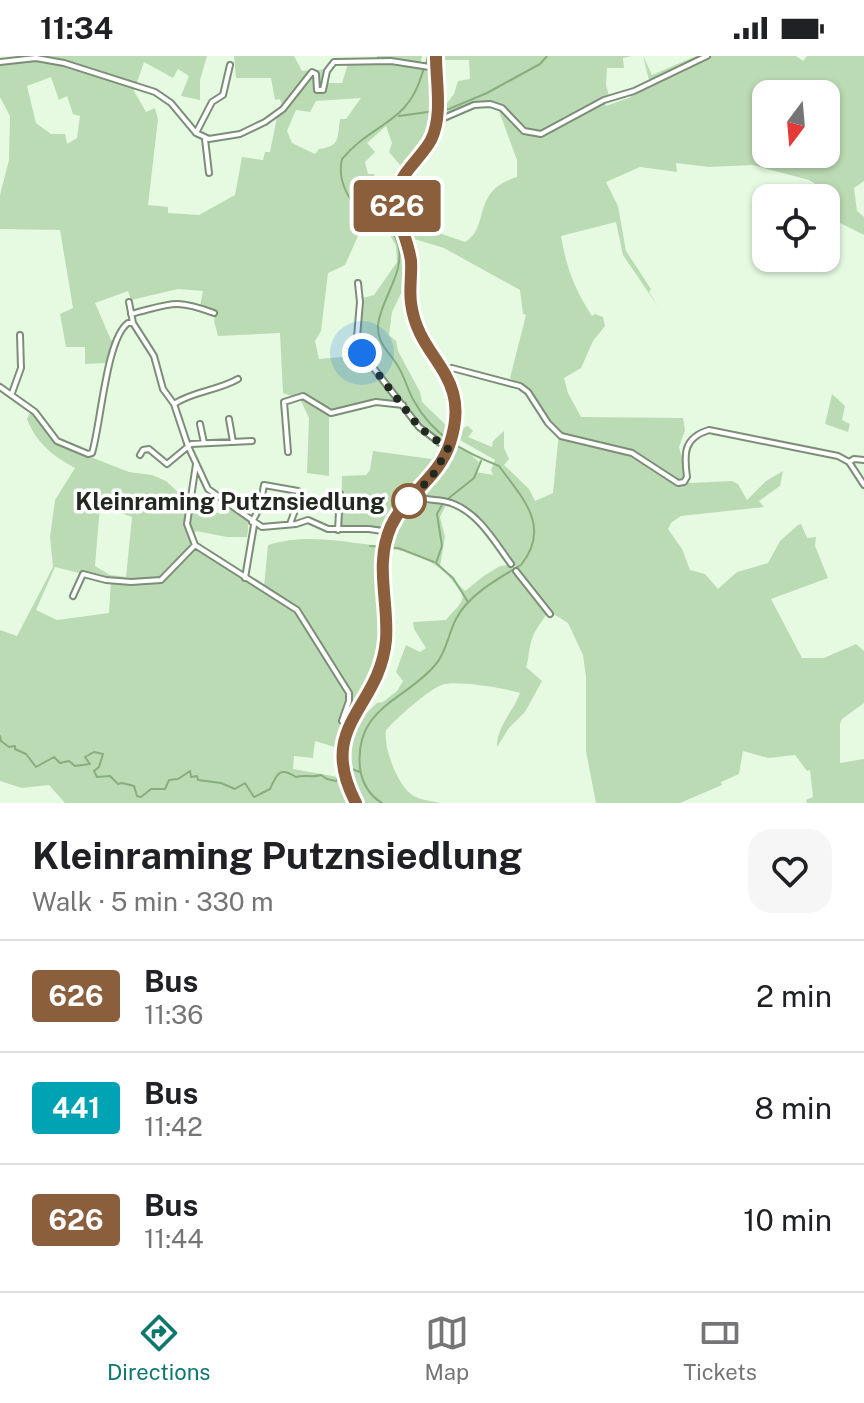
<!DOCTYPE html>
<html lang="en">
<head>
<meta charset="utf-8">
<style>
  body { margin:0; font-family:"Public Sans",sans-serif; background:#f6f6f6; color:#202124; height:100vh; display:flex; flex-direction:column; font-size:30px; white-space:nowrap }
  * { box-sizing:border-box; margin:0 }
  p { font-size:26px; color:#757577 }
  .icon { flex:none; width:44px; height:44px; fill:none; stroke:currentColor; stroke-width:2; stroke-linecap:round; stroke-linejoin:round }
  .map { position:relative; height:747px; overflow:hidden }
  .details { display:flex; flex-direction:column; background:#fff; flex:1 }
  .details>* { flex:none }
  .badge { padding:0 16px; border-radius:6px; font-size:28px; line-height:52px }
  .needle { width:52px; rotate:196deg }
  .buttons { position:absolute; left:752px; top:24px; display:grid; gap:16px }
  .buttons a { display:grid; place-items:center; width:88px; height:88px; border-radius:16px; background:#fff; box-shadow:0 2px 6px #0004; font-size:40px }
  .you { position:absolute; width:40px; height:40px; margin:-20px; border:6px solid #fff; border-radius:50%; background:#1a73e8; box-shadow:0 0 0 12px #1a73e833 }
  .map>.badge { position:absolute; translate:-50% -50%; box-shadow:0 0 0 4px #fff }
  .round { display:grid; place-items:center; flex:none; width:84px; height:84px; border-radius:24px; background:#f6f6f6 }
  .head { display:flex; align-items:center; justify-content:space-between; height:136px; padding:0 32px }
  h1 { font-size:38px; font-weight:700; line-height:60px }
  ul { padding:0; list-style:none }
  li { display:flex; align-items:center; gap:24px; height:112px; padding:0 32px; border-top:2px solid #e0e0e0 }
  li div { flex:1 }
  li b { display:block; font-size:30px }
  li em { font-style:normal }
  li .badge { min-width:88px; font-weight:700; text-align:center }
  .status { display:flex; justify-content:space-between; align-items:center; height:56px; padding:0 40px; background:#fff; direction:ltr }
  .status svg { height:22px; fill:currentColor }
  .dock { display:flex; justify-content:space-around; align-items:center; height:112px; border-top:2px solid #e0e0e0; background:#fff; font-size:22px; color:#757577 }
  .dock a { display:grid; justify-items:center; gap:4px }
  .dock .on { color:#0f766e }
  .map>svg:first-child { display:block }
  .green { fill:#bbdbb4; fill-rule:evenodd }
  .lines { fill:none; stroke-linecap:round; stroke-linejoin:round }
  .stream { stroke:#88ae7f; stroke-width:2 }
  .minor-casing { stroke:#7c8e78; stroke-width:8 }
  .secondary-casing { stroke:#7c8e78; stroke-width:9 }
  .minor { stroke:#fff; stroke-width:4 }
  .secondary { stroke:#fff; stroke-width:5 }
  .line-casing { stroke:#fff; stroke-width:18 }
  .line { stroke:#8b5e3c; stroke-width:12 }
  .walk { stroke:#222920; stroke-width:8; stroke-dasharray:0 14.4 }
  .stop-dot { fill:#fff; stroke:#8b5e3c; stroke-width:4 }
  .labels { text-anchor:middle; dominant-baseline:central; stroke-width:7; stroke-linejoin:round; paint-order:stroke }
  .stop-label { font-size:24px; font-weight:bold; fill:#222920; stroke:#fff; text-anchor:end }
</style>
</head>
<body>
<div class="status"><b>11:34</b><svg viewBox="0 0 49 12"><path d="M0 12V9h3v3zM5 12V6h3v6zM10 12V3h3v9zM15 12V0h3v12zM26 1h20v11H26zM47 4h2v5h-2z"/></svg></div>
<div class="map">
<svg width="864" height="747" viewBox="0 0 864 747">
  <rect width="100%" height="100%" fill="#e6fae2"/>
  <!-- green -->
  <path class="green" d="M21,0H207L200,24V44L181,40L189,20L178,13L173,22L144,6L134,35L146,56L155,52L158,63L148,149L168,151V157L199,159L235,139L242,101L263,104L265,96H270L277,61L284,56L280,43L275,44L271,22H236L234,0H294L302,15L329,13L328,27H342L349,5L376,4L377,0H422L419,12L432,15L435,19C435,65 436,78 405,115L389,96L392,87L386,70L367,87L375,96L365,106L368,118H374L377,133L395,153L409,203V221L392,256L389,279L396,285L398,295L420,336L422,346L451,374C440,411 415,435 390,463L385,472L341,471L342,420L366,419L370,414L373,395L432,403L439,391L421,375L402,350L372,349L329,360V420L307,417L309,362L300,343L283,337L280,277L218,280L214,265L216,254L200,250L203,235L178,233L131,244L128,235L95,247L111,284L114,285L107,307L85,308V291H66L60,258L73,252L60,174L0,173V139L9,104L10,60L0,41V4ZM51,21L59,44L67,40L73,58L80,60L77,82L67,88L65,78H51L36,67L27,30ZM361,42L346,63H340C337,82 341,90 319,93L315,98L292,87L287,75L296,54L310,56L316,45ZM366,162L380,168L389,177L396,190L397,206L374,239L359,243L354,300L319,303L315,285L321,275L328,217L345,209Z
    M440,0H632L623,2L624,12H607L606,29L609,40L603,43L606,50L631,41L630,38L650,28L643,0L652,19L696,0H796L803,5L807,0H864V125L854,132L857,155L864,161V179L838,166L832,138L809,124L753,109L709,111L676,107L677,116L640,111L606,126L618,150L626,195L651,233L649,236L659,252L623,199L616,166L561,180C566,211 575,234 592,260L595,258L603,261L605,270L593,285L581,312L564,322L568,337L581,361L683,362L685,374L679,391L689,427L732,425L738,428L747,444L766,425L783,415L780,430L759,445L764,451L681,460L671,467L668,473L682,493L690,514L705,518L718,533L737,516L768,507L780,485L798,469L801,468L807,482L816,481L815,490L828,522L771,543L802,602H824L856,588L864,595V647L842,663L840,668V707L864,703V747H807L806,744L813,741L810,714L807,715L795,699L768,702L743,695L739,718L721,726L722,729L680,747H596L586,695V621L583,599L568,567L552,557L546,559C539,569 532,578 530,591C528,598 529,603 526,611L542,625L525,656L509,672L497,691C496,672 514,654 520,637C505,632 460,625 445,628C432,630 396,663 386,674C383,690 397,728 411,738C418,744 432,745 441,747H358L347,723L344,703L347,692L358,665L377,647L383,646L397,635L403,625L396,616L406,589L420,596L426,592L414,573L413,566L446,564C450,558 460,550 462,544C464,539 461,536 458,532C443,509 414,493 386,493L395,466L415,444L447,447L440,461L445,481L440,510L465,535L485,519L500,510L509,509L515,516L518,514C502,489 479,455 451,445C440,441 429,444 420,438L455,389L469,397L479,406L476,416L493,419L491,414L495,404L460,384L457,382L465,371L468,370L473,375L468,381L492,391L493,385L504,375V392L509,403L504,409L529,433L535,445L553,437L559,376L535,342L510,322L526,259L523,258L520,234L444,192L411,182L415,218L413,217L405,173L439,177L465,186C491,171 470,135 517,121V104L499,55V47H474L441,60V55L454,38L458,25L470,23L469,4H439ZM766,38H826V98H766Z
    M832,338L845,350L842,364L850,368L848,376L825,368Z
    M30,357L36,361L45,375L60,389L129,416L152,419L166,425L181,439L220,458L228,457L235,439H252C253,448 248,449 248,457C247,465 249,472 247,481H227L196,475L193,479L196,488L264,531L268,489C306,477 342,486 381,490L378,513L381,573L376,612L352,650L338,692L315,685L313,702L294,700L293,713L338,721L350,747H65L49,729L22,732L0,725V574L17,580L53,511L50,481L55,444L75,412C52,399 37,388 27,363ZM100,450L132,461L126,521L110,519L95,510ZM55,511L111,525L109,557L57,564L36,554Z"/>
  <g class="lines">
    <!-- stream -->
    <path class="stream" d="M399,60L449,53L487,37L540,8L547,0
      M449,442L474,422L481,405
      M443,447L437,458L442,490L436,507L453,522L468,546
      M370,490L398,492L434,506
      M0,680L1,685L9,691L15,690V693L26,698L36,711L54,701L60,707L69,705L75,710L90,708L85,701L94,696L103,698L99,711L94,715L97,721L110,720L118,728L122,727L134,730L137,740L141,741L151,733H165L169,724L178,723L190,715L191,721L197,720L198,724L221,727L235,733L245,727L254,741L270,733C277,718 279,710 296,721C305,718 311,722 321,719L327,723L336,725L342,719
      M346,714L349,712L360,716
      M382,747C369,739 362,727 360,712C354,650 406,645 436,608C447,595 448,578 456,563C468,539 499,522 521,509C552,470 522,442 499,410C464,396 433,380 414,345C408,335 405,322 399,312C391,297 377,289 378,269C381,242 406,216 398,188C391,168 385,168 369,160C349,150 337,124 342,103C373,66 408,68 422,18C424,11 427,7 428,0"/>
    <!-- minor casing -->
    <g class="minor-casing">
      <path id="minor" d="M0,6L36,2L64,7L155,36L171,47L196,77L209,83L240,78L265,66L283,53L312,16L316,18L317,34H323L327,15L334,6L391,5L436,12
        M437,65L474,49L490,48L502,52L524,75L541,78L604,44L634,35L707,0
        M196,77L212,46L223,39L230,9
        M205,83L209,117
        M358,227L360,246L357,281L362,297L419,371L448,393
        M129,246L133,267
        M131,258C171,248 174,242 214,257
        M444,313L452,312L520,330L528,336L548,367L561,380L632,397L678,427L684,426L687,421C684,398 683,382 709,374L838,400L849,406L864,429
        M0,331L35,356L57,385L88,398L92,397C101,368 106,283 128,267H133L154,300L163,333L174,348L188,390L208,433L262,471L296,468L308,464L328,473H369L389,476
        M12,337L21,312L20,279
        M174,348C193,335 217,335 238,323
        M229,363L233,386
        M200,368L204,387
        M288,396L284,346L303,340L331,357L376,346L403,349
        M140,399L143,394L149,393L167,408L191,388L252,385
        M849,406L854,403L864,404
        M196,408L187,468L195,489L297,554L349,637V645L342,665L349,671
        M415,439C425,446 439,442 451,447C479,457 494,485 511,508
        M252,466L260,451L264,429L298,435V446L290,468
        M338,474L340,438
        M516,515L550,558
        M245,522L254,469
        M73,540L83,518L106,524L131,526L161,524L195,489"/>
    </g>
    <!-- secondary casing -->
    <g class="secondary-casing">
      <path id="secondary" d="M356,747C315,669 379,652 386,584C390,546 374,508 391,470C406,439 439,422 450,387C473,316 418,305 411,247C409,231 412,215 410,199C406,177 392,156 398,134C402,116 418,104 428,89C443,64 437,28 436,0"/>
    </g>
    <!-- minor -->
    <use href="#minor" class="minor"/>
    <!-- secondary -->
    <use href="#secondary" class="secondary"/>
  </g>
  <g class="lines">
    <!-- line casing -->
    <g class="line-casing">
      <path id="line" d="M356,747C315,669 380,653 386,584C389,546 374,508 391,470C406,438 439,422 450,387C473,317 418,305 411,247C409,233 412,219 411,205C408,181 392,158 398,134C402,115 422,101 431,84C443,60 436,26 436,0"/>
    </g>
    <!-- line -->
    <use href="#line" class="line"/>
    <!-- walk -->
    <path class="walk" d="M362,297L419,371L448,393L433,419L409,445"/>
  </g>
  <!-- markers -->
  <circle class="stop-dot" cx="409" cy="445" r="16"/>
  <g class="labels">
    <!-- stop labels -->
    <g class="stop-label">
      <text x="385" y="445">Kleinraming Putznsiedlung</text>
    </g>
  </g>
</svg>
<div class="buttons">
<a><svg class="needle" viewBox="-14 -14 28 28"><path d="M0-13l5 13h-10z" fill="#e53935"/><path d="M0 13l5-13h-10z" fill="#757577"/></svg></a>
<a><svg class="icon" aria-label="locate" viewBox="0 0 24 24"><circle cx="12" cy="12" r="6"/><path d="M12 2v4M12 18v4M2 12h4M18 12h4"/></svg></a>
</div>
<div class="you" style="left:362px;top:297px"></div>
<b class="badge" style="left:397px;top:150px;background:#8b5e3c;color:#fff">626</b>
</div>
<section class="details">
<div class="head"><div><h1>Kleinraming Putznsiedlung</h1><p>Walk · 5 min · 330 m</p></div><a class="round"><svg class="icon" aria-label="heart" viewBox="0 0 24 24"><path d="M12 20l-8-8c-3-5 5-10 8-4 3-6 11-1 8 4z"/></svg></a></div>
<ul>
<li><span class="badge" style="background:#8b5e3c;color:#fff">626</span><div><b>Bus</b><p>11:36</p></div><em>2 min</em></li>
<li><span class="badge" style="background:#00a3b4;color:#fff">441</span><div><b>Bus</b><p>11:42</p></div><em>8 min</em></li>
<li><span class="badge" style="background:#8b5e3c;color:#fff">626</span><div><b>Bus</b><p>11:44</p></div><em>10 min</em></li>
</ul>
</section>
<nav class="dock">
<a class="on"><svg class="icon" aria-label="directions" viewBox="0 0 24 24"><path d="M12 3l9 9-9 9-9-9zM9 14v-3h6M13 9l2 2-2 2"/></svg>Directions</a>
<a><svg class="icon" aria-label="map" viewBox="0 0 24 24"><path d="M3 6l6-2 6 2 6-2v14l-6 2-6-2-6 2zM9 4v14M15 6v14"/></svg>Map</a>
<a><svg class="icon" aria-label="tickets" viewBox="0 0 24 24"><path d="M3 7h18v10H3zM15 7v10"/></svg>Tickets</a>
</nav>
</body>
</html>
